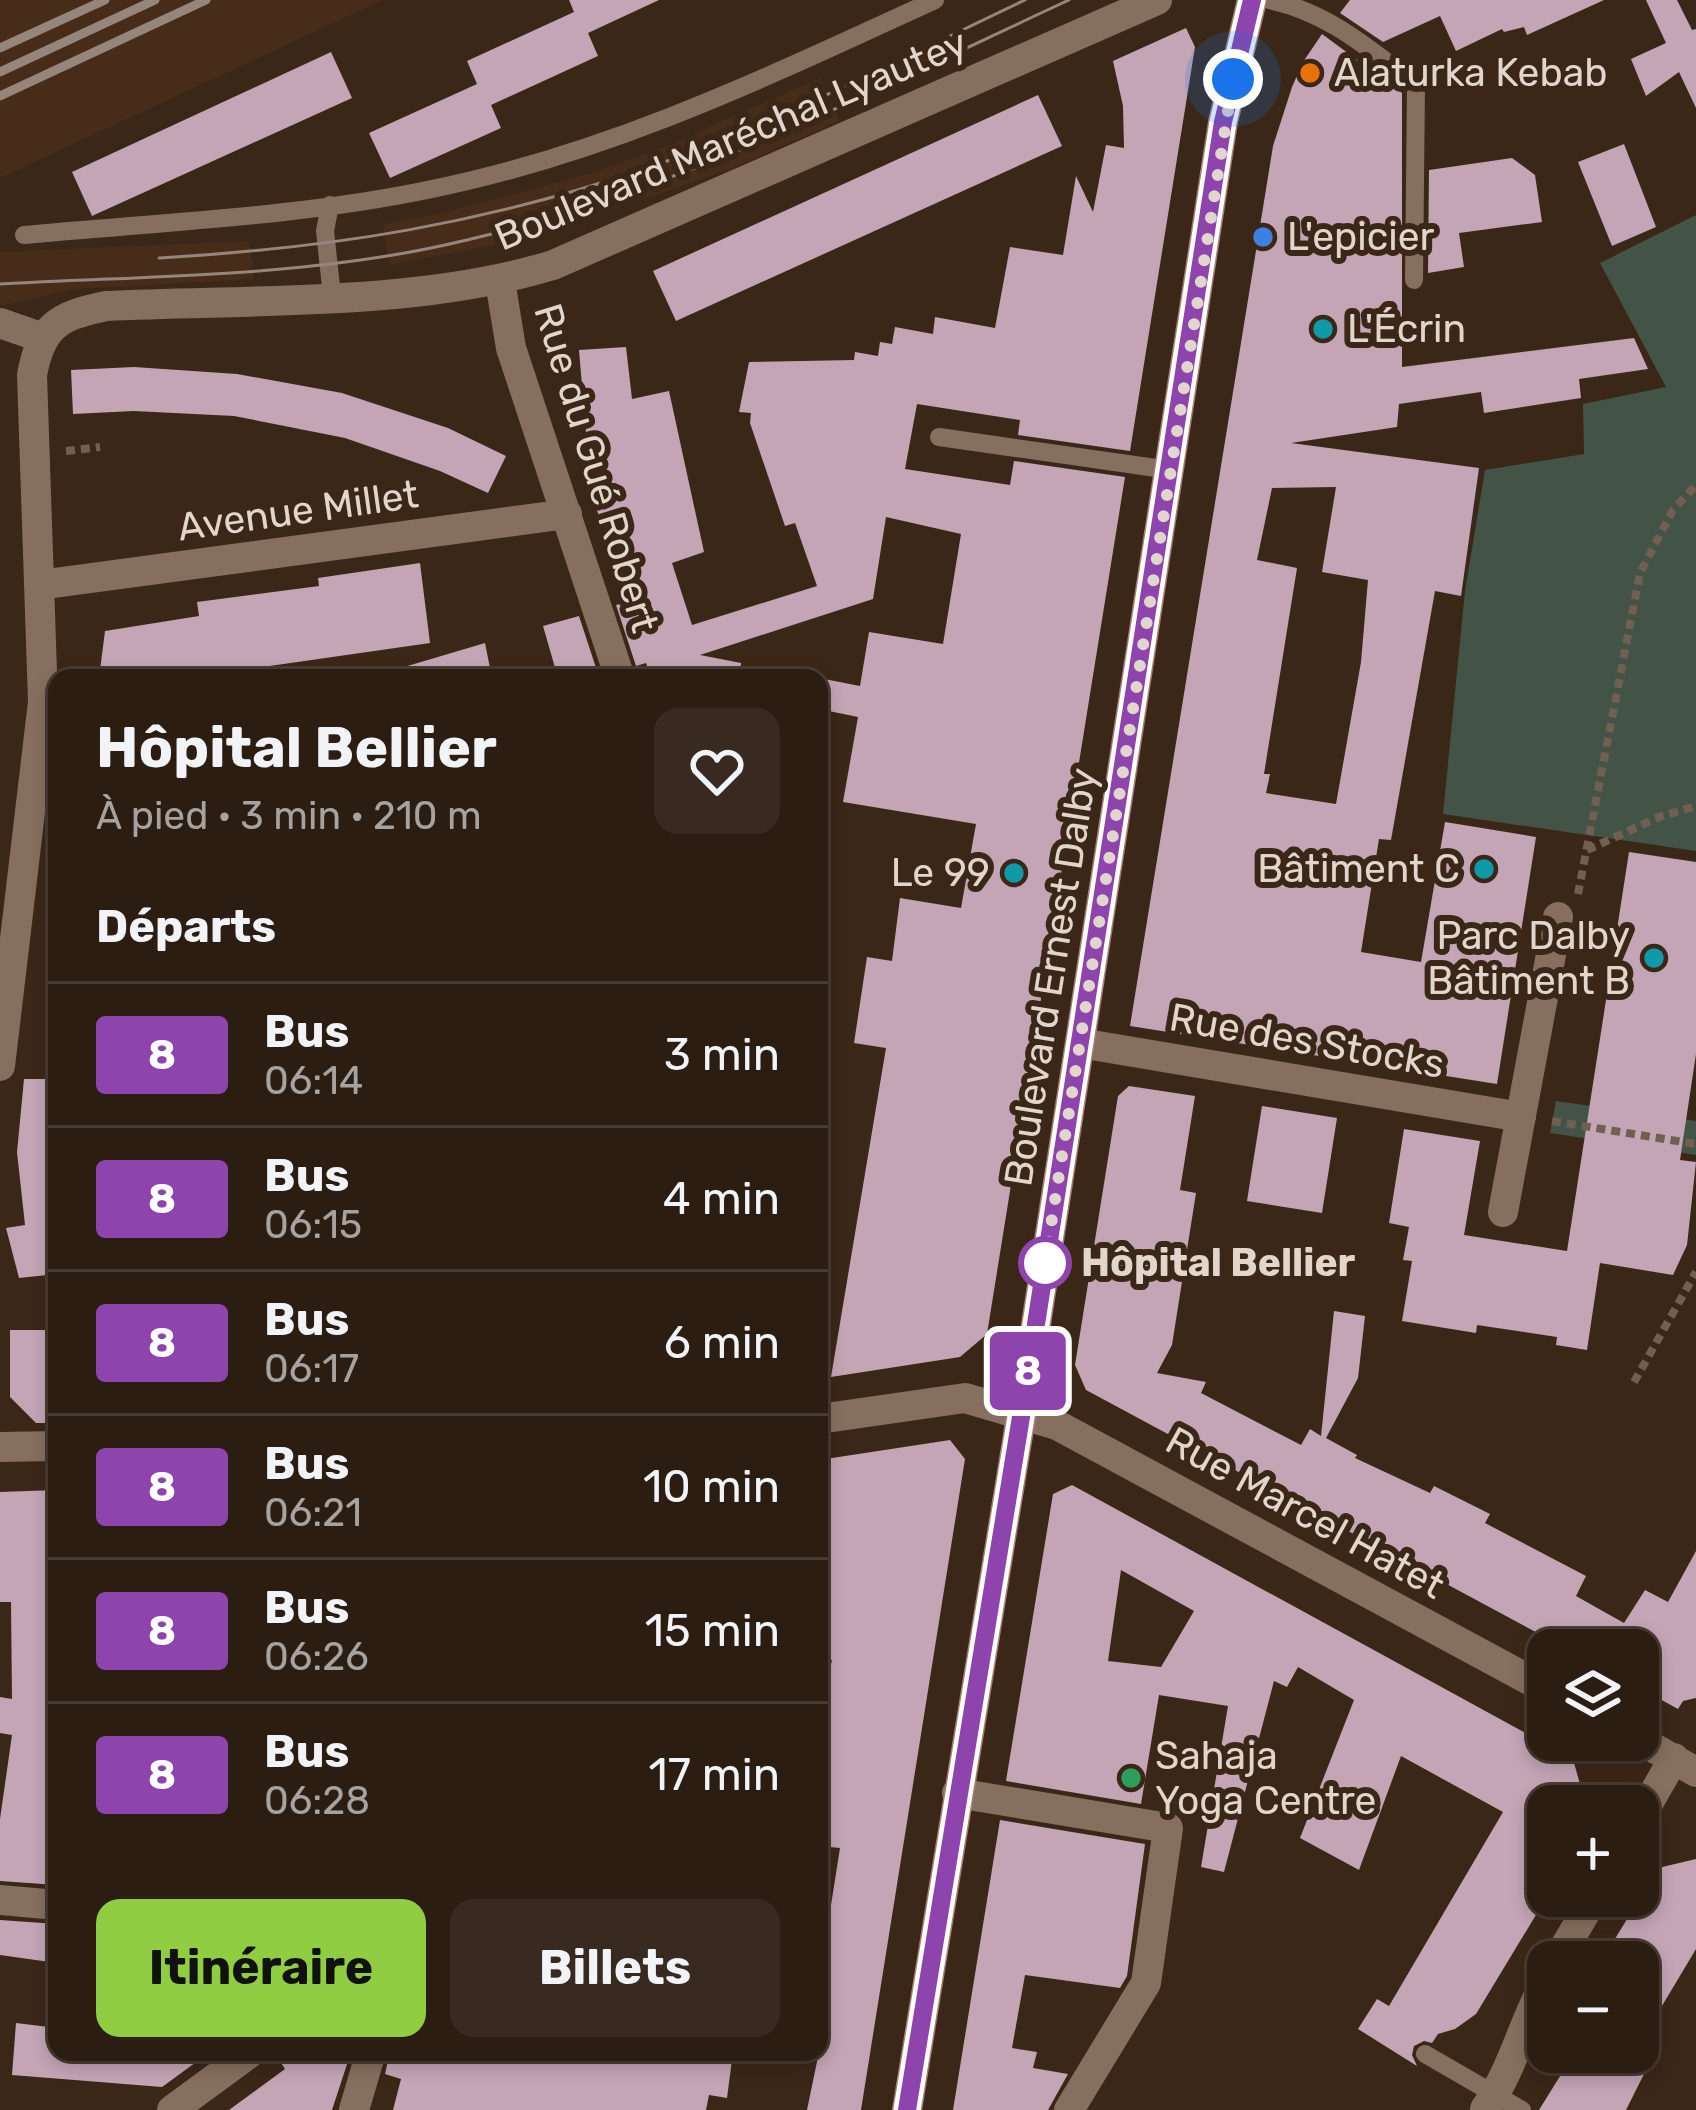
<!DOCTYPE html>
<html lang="fr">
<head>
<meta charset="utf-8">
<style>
  body { margin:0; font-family:Rubik,sans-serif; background:#382a20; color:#f1f3f6; height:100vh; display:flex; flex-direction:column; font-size:45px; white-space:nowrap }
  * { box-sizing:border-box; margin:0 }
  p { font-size:39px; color:#a6a29f }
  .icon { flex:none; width:66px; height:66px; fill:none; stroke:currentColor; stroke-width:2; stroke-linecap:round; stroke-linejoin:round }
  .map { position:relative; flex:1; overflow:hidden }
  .side { position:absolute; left:48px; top:669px; width:780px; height:1392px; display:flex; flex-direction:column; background:#2c1d12; border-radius:24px; box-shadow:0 6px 18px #0003,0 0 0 3px #483b32 }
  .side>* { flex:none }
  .badge { padding:0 24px; border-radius:9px; font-size:42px; line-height:78px }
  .tools { position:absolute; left:1527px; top:1629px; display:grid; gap:24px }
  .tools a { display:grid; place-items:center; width:132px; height:132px; border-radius:24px; background:#2c1d12; box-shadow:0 6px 18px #0003,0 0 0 3px #483b32; font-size:60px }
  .you { position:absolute; width:60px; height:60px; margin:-30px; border:9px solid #fff; border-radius:50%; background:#1a73e8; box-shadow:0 0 0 18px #1a73e833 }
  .map>.badge { position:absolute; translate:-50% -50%; box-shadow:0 0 0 6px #fff }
  h2 { padding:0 48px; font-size:45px; line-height:108px }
  .round { display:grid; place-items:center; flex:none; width:126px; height:126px; border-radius:24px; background:#382a20 }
  .headline { display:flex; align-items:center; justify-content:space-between; height:204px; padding:0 48px }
  h1 { font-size:57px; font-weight:700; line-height:90px }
  .action { display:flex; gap:24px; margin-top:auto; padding:24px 48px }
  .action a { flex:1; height:138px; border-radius:24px; background:#90cd41; color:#111; font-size:48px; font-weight:700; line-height:138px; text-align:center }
  .action a+a { background:#382a20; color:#f1f3f6 }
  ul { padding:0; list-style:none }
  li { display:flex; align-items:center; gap:36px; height:144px; padding:0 48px; border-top:3px solid #483b32 }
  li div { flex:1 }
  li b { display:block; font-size:45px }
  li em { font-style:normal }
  li .badge { min-width:132px; font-weight:700; text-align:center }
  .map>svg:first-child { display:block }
  .built { fill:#472d19 }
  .green { fill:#435346 }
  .building { fill:#c3a5b5; fill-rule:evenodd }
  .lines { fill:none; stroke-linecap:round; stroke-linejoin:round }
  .path { stroke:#715f52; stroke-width:8; stroke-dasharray:9 6; stroke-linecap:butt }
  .lane { stroke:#866f5e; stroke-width:18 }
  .street { stroke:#866f5e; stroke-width:30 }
  .secondary { stroke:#a87c76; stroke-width:30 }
  .tram { stroke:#96857a; stroke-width:3 }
  .rail { stroke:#96857a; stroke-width:9 }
  .line-casing { stroke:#fff; stroke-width:27 }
  .line { stroke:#8e44ad; stroke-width:18 }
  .walk { stroke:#e2d5cc; stroke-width:12; stroke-dasharray:0 21.6 }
  .food-dot { fill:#e8710a; stroke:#3b2718; stroke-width:4.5 }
  .shop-dot { fill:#3f7fe0; stroke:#3b2718; stroke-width:4.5 }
  .culture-dot { fill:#0f9aa8; stroke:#3b2718; stroke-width:4.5 }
  .stop-dot { fill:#fff; stroke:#8e44ad; stroke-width:6 }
  .leisure-dot { fill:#2e9e5b; stroke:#3b2718; stroke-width:4.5 }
  .labels { text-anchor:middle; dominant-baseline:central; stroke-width:12; stroke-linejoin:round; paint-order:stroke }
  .poi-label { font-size:39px; fill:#e2d5cc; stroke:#3b2718; text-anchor:start }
  .street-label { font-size:39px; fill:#e2d5cc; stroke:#3b2718 }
  .stop-label { font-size:39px; font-weight:bold; fill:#e2d5cc; stroke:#3b2718; text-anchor:start }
</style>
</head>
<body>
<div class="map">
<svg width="1696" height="2110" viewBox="0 0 1696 2110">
  <rect width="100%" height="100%" fill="#3b2718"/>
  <!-- built -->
  <path class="built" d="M0,0H383L0,178Z
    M820,78L839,121L728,170L525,239L390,265L383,224L439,214L589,174L657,150Z
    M249,241L254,279L74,289L0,306V252Z"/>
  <!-- green -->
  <path class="green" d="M1696,215V851L1443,814L1465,591L1485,470L1584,454L1583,404L1666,387L1600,263Z
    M1556,1101L1696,1121V1155L1550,1133Z"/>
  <!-- building -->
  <path class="building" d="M569,0H659L588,33L598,56L491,105L501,128L390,178L369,133L477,84L467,61L574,12Z
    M1350,0H1604L1527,35L1524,27L1504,32L1502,29L1456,51L1440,16L1383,42L1340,13Z
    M1646,0H1677L1692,30L1696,29V108L1679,72L1646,96L1631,59L1666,43Z
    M1186,28L1195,47L1130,451L1018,435L1020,420L917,404L905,469L1010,485L1014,461L1125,477L987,1334L960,1357L831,1377L886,1048L854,1043L867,957L892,961L900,898L961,908L976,824L843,802L858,717L819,709V678L860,686L869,632L943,644L961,534L886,517L873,599L700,655L741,663L740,678H651L646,663L636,666L616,605L627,602L591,492L579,350L626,347L632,399L669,391L704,552L672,563L692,625L817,586L795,523L785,526L750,423L751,413L739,412L749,362L854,360L855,352L878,356L880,342L892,344L895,327L933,334L935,317L995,328L1010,247L1063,255L1076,176L1093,212L1106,145L1124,148L1123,106L1113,61Z
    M1322,34L1402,93V367L1634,338L1648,369L1579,379L1581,398L1484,413L1481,392L1399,404L1397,427L1291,443L1479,468L1461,596L1435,591L1391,840L1379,839L1361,952L1421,962L1445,822L1536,837L1497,1084L1130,1026L1273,146L1292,87L1303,62ZM1336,487L1322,572L1368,580L1361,662L1336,804L1266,793L1270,774H1264L1297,568L1257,560L1272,488Z
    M331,52L352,98L92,216L72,172Z
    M1038,95L1062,146L676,321L653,271Z
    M1624,144L1656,227L1612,246L1578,162Z
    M1512,158L1535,175L1542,222L1459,233L1464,267L1428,273L1429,170Z
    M134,367L237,374L342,393L448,428L506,456L488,493L440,471L345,438L234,416L134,411L73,414L71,370Z
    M420,563L430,643L207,675L206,668L135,678H99L105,631L199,616L197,602L319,586L318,578Z
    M579,616L599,677L558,678L543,626Z
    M485,643L492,678H396L394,670Z
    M1629,852L1696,862V1054L1680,1160L1696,1162L1687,1245L1673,1275L1600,1263L1587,1350L1556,1345L1557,1337L1477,1325L1476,1333L1402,1321L1412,1261L1403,1260L1409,1227L1389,1223L1404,1129L1480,1141L1464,1235L1567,1251Z
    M24,1079H57V1274L19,1278L6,1228L25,1225L17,1152Z
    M1129,1086L1195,1096L1180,1190L1196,1193L1172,1345L1157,1373L1206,1382L1201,1393L1301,1445L1310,1429L1321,1436L1334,1311L1365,1316L1358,1378L1326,1438L1357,1455L1355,1458L1430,1493L1434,1486L1490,1514L1485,1523L1586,1576L1576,1596L1624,1623L1645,1590L1668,1602L1696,1551V1698L1683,1701L1678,1709L1638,1687V1650H1569L1086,1390L1075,1365L1118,1096Z
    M1262,1106L1337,1118L1322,1213L1247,1201Z
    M10,1330H57V1423H36L10,1397Z
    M950,1440L965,1459L861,2110H807L819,2052V1956H823L840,1848L819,1846V1718L832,1660L819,1659V1460Z
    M1072,1485L1573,1759L1586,1806H1548V1895L1476,2014L1455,2029L1438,2034L1432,2043L1424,2041L1414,2046L1412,2055L1417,2066L1358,2029L1377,1999L1389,2006L1503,1812L1401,1756L1359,1870L1300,1838L1354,1700L1298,1667L1287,1687L1274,1681L1224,1872L1201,1867L1228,1706L1159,1695L1141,1804L1006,1781L1053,1494ZM1121,1570L1194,1611L1161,1667L1108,1661Z
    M57,1490V1885L0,1881V1819L12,1735L0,1733V1697L12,1699L11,1602H0V1492Z
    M1000,1820L1145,1844L1127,1976L1120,1988L1025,1975L1012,2048L1037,2052L1033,2068L1068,2074L1048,2110H953Z
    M1696,1859V1949L1638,2046V1962H1601L1658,1868Z
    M0,1920L57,1924V1963L0,1955Z
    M16,2023L57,2028V2052H210L162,2087L12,2075Z
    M274,2052H351L332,2110H229L285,2069Z
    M390,2052H733L727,2098L709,2095L706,2110H393L401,2079L385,2074Z
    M1575,2052H1655L1626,2110H1539Z"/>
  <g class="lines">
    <!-- path -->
    <path class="path" d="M66,451L100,447
      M1587,850L1659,817L1696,806
      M1578,894L1640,573L1673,510L1696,485
      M1552,1121L1696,1144
      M1634,1382L1696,1272"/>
    <!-- lane -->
    <path class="lane" d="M1269,0C1328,12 1369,49 1416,84L1414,280
      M330,205L325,231L332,296
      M24,235C160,222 299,217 432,189C613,152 769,76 935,0
      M939,437L1170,470
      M1425,2054L1522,2110"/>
    <!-- street -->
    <path class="street" d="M500,281L511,348L620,678
      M0,323L43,338
      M39,585L567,514
      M1080,1043L1521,1117
      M0,1066L43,702L32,375C41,325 59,316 106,306C250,299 416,307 553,265L1157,0
      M1503,1212L1558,917
      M819,1419L965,1398L1057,1425L1548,1690
      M0,1447L57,1446
      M1638,1739L1696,1772
      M957,1793L1168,1828L1146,1983L1069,2110
      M1638,1821L1674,1758
      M0,1900L57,1905
      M1556,1962L1595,1896
      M1485,2109C1513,2070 1524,2019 1548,1977
      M172,2110L251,2052
      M354,2110L371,2052"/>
    <!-- secondary -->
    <path class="secondary" d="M907,2110L1032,1350L1223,122L1252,0"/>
    <!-- tram -->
    <path class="tram" d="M159,258C333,248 484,224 650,167C779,123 902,58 1025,0
      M0,284C142,276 286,277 426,249C657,202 858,98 1069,0"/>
    <!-- rail -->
    <path class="rail" d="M0,48L105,0
      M0,72L155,0
      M0,96L206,0"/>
  </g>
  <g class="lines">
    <!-- line casing -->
    <g class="line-casing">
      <path id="line" d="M907,2110L1032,1350L1223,122L1252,0"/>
    </g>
    <!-- line -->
    <use href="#line" class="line"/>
    <!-- walk -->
    <path class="walk" d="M1045,1263L1233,79"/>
  </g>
  <!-- markers -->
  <circle class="food-dot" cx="1310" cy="73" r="12"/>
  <circle class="shop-dot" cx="1263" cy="237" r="12"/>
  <g class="culture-dot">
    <circle cx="1323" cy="329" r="12"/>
    <circle cx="1484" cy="869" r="12"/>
    <circle cx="1014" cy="873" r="12"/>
    <circle cx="1654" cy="958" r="12"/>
  </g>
  <circle class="stop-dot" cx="1045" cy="1263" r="24"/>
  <circle class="leisure-dot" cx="1131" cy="1778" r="12"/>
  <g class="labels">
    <!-- poi labels -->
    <g class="poi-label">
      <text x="1334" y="73">Alaturka Kebab</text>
      <text x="1287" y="237">L'epicier</text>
      <text x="1347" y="329">L'Écrin</text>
      <text x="1460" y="869" text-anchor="end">Bâtiment C</text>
      <text x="990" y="873" text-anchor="end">Le 99</text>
      <text x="1630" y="936" text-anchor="end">Parc Dalby<tspan x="1630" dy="45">Bâtiment B</tspan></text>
      <text x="1155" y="1756">Sahaja<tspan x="1155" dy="45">Yoga Centre</tspan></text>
    </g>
    <!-- street labels -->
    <g class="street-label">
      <text transform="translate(731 140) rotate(-23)">Boulevard Maréchal Lyautey</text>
      <text transform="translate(596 468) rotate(73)">Rue du Gué Robert</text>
      <text transform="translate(298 511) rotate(-8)">Avenue Millet</text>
      <text transform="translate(1051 977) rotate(-81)">Boulevard Ernest Dalby</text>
      <text transform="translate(1307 1041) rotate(10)">Rue des Stocks</text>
      <text transform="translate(1305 1513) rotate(29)">Rue Marcel Hatet</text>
    </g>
    <!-- stop labels -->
    <g class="stop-label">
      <text x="1081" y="1263">Hôpital Bellier</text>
    </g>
  </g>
</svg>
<div class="tools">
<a><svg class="icon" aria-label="layers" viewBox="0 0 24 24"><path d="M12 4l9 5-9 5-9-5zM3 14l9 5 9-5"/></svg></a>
<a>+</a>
<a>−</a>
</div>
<div class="you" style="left:1233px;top:79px"></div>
<b class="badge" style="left:1028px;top:1371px;background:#8e44ad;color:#fff">8</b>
<section class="side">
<div class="headline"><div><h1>Hôpital Bellier</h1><p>À pied · 3 min · 210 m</p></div><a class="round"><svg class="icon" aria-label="heart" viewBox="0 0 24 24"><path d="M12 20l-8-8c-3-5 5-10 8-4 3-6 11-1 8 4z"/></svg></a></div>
<h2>Départs</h2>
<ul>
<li><span class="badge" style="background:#8e44ad;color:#fff">8</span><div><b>Bus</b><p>06:14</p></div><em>3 min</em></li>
<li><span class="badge" style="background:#8e44ad;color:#fff">8</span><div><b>Bus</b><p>06:15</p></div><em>4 min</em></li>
<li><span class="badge" style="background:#8e44ad;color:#fff">8</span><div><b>Bus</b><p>06:17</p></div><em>6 min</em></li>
<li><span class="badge" style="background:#8e44ad;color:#fff">8</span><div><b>Bus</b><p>06:21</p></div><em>10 min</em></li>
<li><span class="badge" style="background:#8e44ad;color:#fff">8</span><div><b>Bus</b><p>06:26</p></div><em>15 min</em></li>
<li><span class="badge" style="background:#8e44ad;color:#fff">8</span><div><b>Bus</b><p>06:28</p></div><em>17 min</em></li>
</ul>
<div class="action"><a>Itinéraire</a><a>Billets</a></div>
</section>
</div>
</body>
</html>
